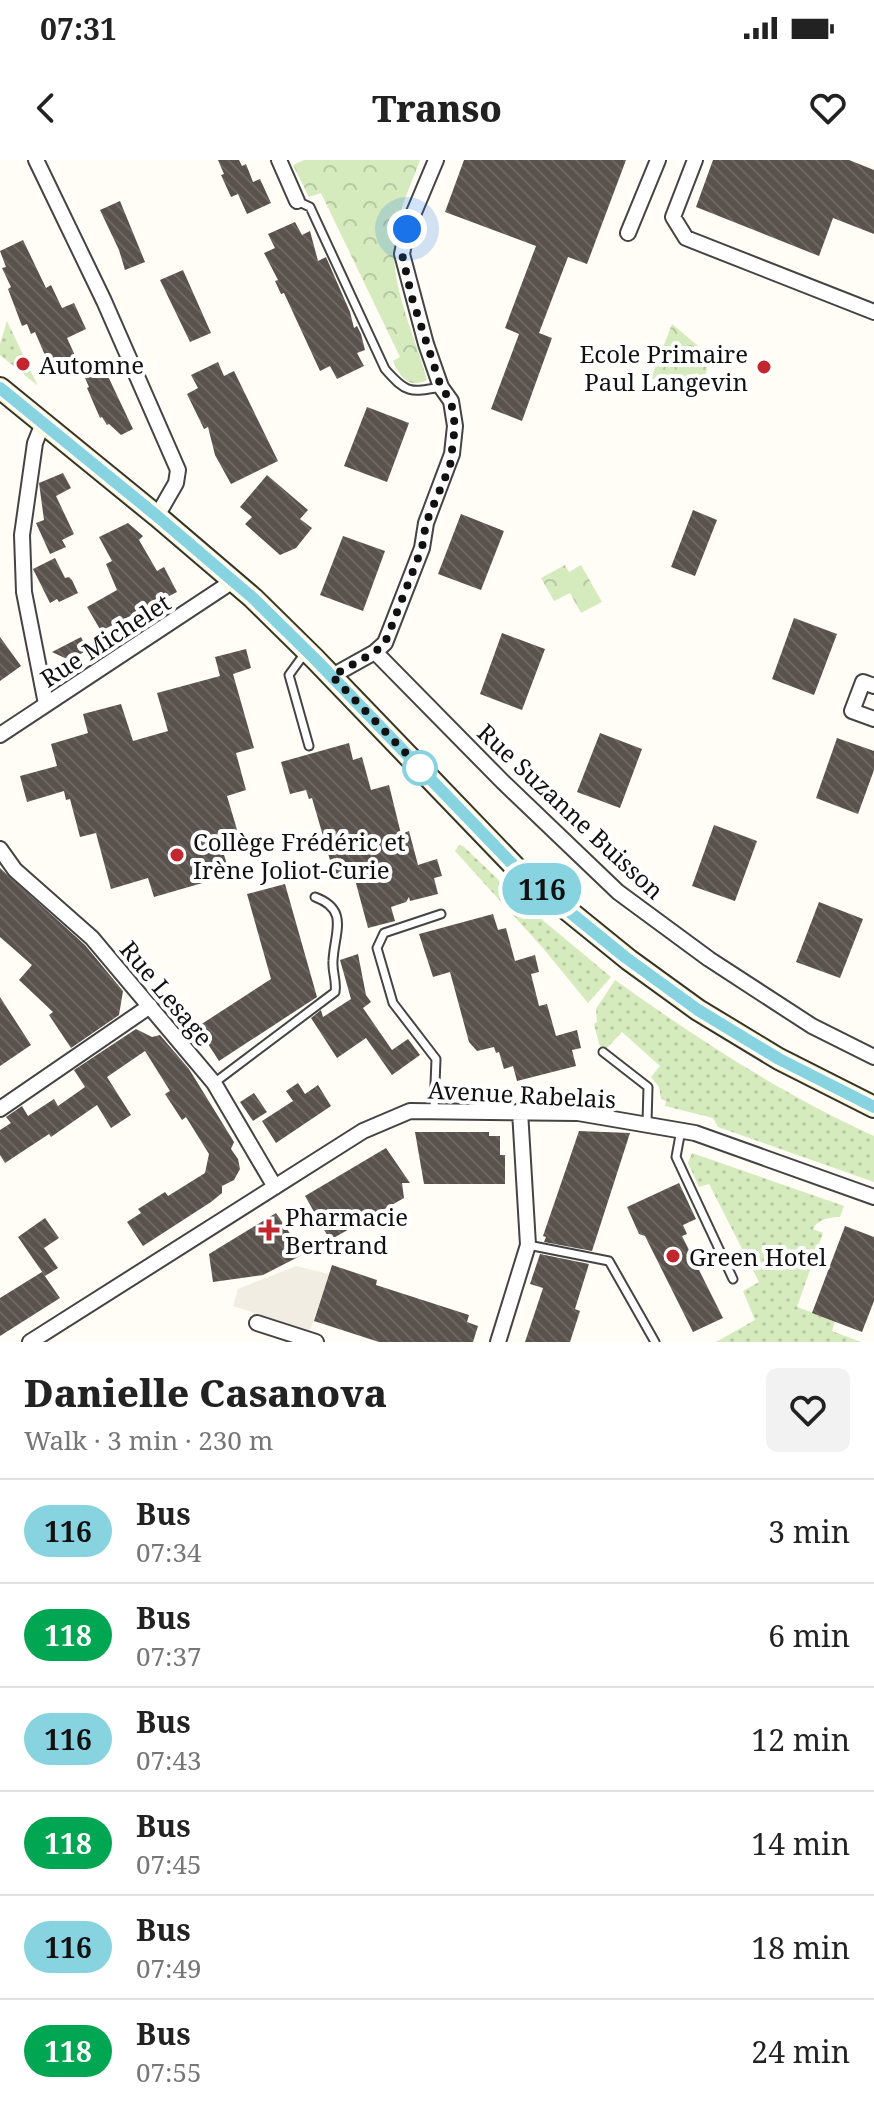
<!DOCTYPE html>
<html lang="en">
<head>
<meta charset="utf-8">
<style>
  body { margin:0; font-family:"Noto Serif",serif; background:#f2f2f2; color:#222; height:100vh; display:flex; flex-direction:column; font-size:30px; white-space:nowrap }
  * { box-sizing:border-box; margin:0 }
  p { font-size:26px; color:#767676 }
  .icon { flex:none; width:44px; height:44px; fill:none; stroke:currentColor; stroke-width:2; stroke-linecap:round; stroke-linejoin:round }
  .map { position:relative; height:1182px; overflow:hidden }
  .panel { display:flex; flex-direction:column; background:#fff; flex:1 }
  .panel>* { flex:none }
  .badge { padding:0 16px; border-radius:26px; font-size:28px; line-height:52px }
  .you { position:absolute; width:40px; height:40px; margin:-20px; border:6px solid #fff; border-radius:50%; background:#1a73e8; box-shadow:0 0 0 12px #1a73e833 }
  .map>.badge { position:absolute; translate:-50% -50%; box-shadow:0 0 0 4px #fff }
  .round { display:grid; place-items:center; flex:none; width:84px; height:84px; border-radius:12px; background:#f2f2f2 }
  .overview { display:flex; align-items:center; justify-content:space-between; height:136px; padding:0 24px }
  h1 { font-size:38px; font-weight:800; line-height:60px }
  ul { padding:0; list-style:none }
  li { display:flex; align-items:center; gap:24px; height:104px; padding:0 24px; border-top:2px solid #e0e0e0 }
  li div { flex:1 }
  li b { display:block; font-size:30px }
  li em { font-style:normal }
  li .badge { min-width:88px; font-weight:700; text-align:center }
  .status { display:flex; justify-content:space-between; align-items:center; height:56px; padding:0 40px; background:#fff; direction:ltr }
  .status svg { height:22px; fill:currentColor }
  header { display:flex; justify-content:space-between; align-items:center; height:104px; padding:0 24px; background:#fff; font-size:36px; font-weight:800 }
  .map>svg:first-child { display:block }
  .grass { fill:url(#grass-dots) }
  .park { fill:url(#park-crowns) }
  .plaza { fill:#f1ede2 }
  .building { fill:url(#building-back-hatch) }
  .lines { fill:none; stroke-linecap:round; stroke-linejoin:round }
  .lane-casing { stroke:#444; stroke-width:11 }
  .street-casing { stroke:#444; stroke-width:18 }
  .secondary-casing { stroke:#333; stroke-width:24 }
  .lane { stroke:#fff; stroke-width:7 }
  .street { stroke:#fff; stroke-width:14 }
  .secondary { stroke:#fff6b0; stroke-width:20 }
  .line-casing { stroke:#fff; stroke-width:18 }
  .line { stroke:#87d3df; stroke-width:12 }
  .walk { stroke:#111; stroke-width:8; stroke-dasharray:0 14.4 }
  .poi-dot { fill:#c4262e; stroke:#fff; stroke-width:3 }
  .stop-dot { fill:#fff; stroke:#87d3df; stroke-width:4 }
  .labels { text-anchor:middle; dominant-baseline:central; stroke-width:8; stroke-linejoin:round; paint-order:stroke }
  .poi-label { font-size:24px; fill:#111; stroke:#fff; text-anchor:start }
  .street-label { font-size:24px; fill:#111; stroke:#fff }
</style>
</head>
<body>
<div class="status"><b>07:31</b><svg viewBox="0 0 49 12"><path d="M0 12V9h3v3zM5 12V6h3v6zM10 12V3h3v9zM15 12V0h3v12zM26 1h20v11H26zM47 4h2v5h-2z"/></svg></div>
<header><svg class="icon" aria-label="back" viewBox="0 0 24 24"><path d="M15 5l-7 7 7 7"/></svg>Transo<svg class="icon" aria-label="heart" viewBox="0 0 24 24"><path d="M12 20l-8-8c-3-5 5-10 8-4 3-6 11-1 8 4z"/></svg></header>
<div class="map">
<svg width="874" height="1182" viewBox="0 0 874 1182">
  <defs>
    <pattern id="grass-dots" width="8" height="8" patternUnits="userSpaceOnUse" patternTransform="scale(2)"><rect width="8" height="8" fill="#d5ebbd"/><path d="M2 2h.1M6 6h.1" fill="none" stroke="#b6c8a1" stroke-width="1.8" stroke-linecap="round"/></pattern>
    <pattern id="park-crowns" width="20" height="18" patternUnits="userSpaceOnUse" patternTransform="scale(2)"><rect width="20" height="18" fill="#d5ebbd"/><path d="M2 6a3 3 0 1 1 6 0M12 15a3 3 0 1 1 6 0" fill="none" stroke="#b6c8a1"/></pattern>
    <pattern id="building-back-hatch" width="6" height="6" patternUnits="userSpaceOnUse" patternTransform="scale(2)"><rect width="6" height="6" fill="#5a524d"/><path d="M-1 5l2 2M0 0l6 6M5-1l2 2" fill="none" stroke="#6d6662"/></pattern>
  </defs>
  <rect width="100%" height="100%" fill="#fffdf5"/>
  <!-- grass -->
  <path class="grass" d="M7,161L37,224V225L0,195V184Z
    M459,685L463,686L528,748L611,817L588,843L542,787L455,691Z
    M615,820C699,880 780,933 874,976V1022L718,967L713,958L665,946L666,941L661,939L659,927L651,917L660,906L622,872L605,890L600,887L594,864L597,862L596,849Z
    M692,993L844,1046L840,1057C830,1057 818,1059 813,1069L823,1073L797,1147L835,1161L832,1171L861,1182H716L755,1160L743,1131L759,1122L709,1024L699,1027L688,1003Z"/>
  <!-- park -->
  <path class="park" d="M304,0H420C410,28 394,59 394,89C393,133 416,178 427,220C408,229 400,217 393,201L400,197L321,33L309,37L293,5Z
    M672,164L709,195L703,234L651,218Z
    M565,405L569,412L581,405L602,442L581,453L570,433L554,441L541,418Z"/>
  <!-- plaza -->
  <path class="plaza" d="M296,1106L329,1114L310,1171L233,1146L238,1129Z"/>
  <!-- building -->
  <path class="building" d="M218,0H239L242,6L246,4L253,22L260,19L271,43L247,54L238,34L231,37L221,15L224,14Z
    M464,0H626L587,104L568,97L539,173L552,178L522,261L491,249L519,174L505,168L536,86L445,52Z
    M713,0H849L874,10V74L833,58L819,96L696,47Z
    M120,41L145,102L125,110L119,90L100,50Z
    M295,62L302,75L310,71L318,101L326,97L350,152L354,168L357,166L361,174L365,190L357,193L364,206L337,219L330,206L320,211L284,133L281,134L275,121L278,120L264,93L275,88L268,74Z
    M23,80L46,128L51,125L62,148L74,143L86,169L67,178L78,202L53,214L35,172L31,174L27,164L22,166L8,129L11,127L2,108L6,107L0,91Z
    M183,110L211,173L190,182L160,120Z
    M218,202L224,216L234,211L278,301L231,324L215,295L208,267L204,269L187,234L198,228L191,215Z
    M105,210L133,269L121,275L109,264L107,265L102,257L100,258L87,228L89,227L85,218Z
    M367,247L409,263L387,322L344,306Z
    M63,313L71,328L56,336L74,374L62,380L66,387L50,394L36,363L44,360L39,323Z
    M267,315L308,350L300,359L312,368L296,388L280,395L245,364L252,357L240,347Z
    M693,350L717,360L695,416L671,407Z
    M461,354L504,371L481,430L438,414Z
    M128,363L143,376L139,380L157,411L164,407L177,432L101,471L87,447L117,430L106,404L112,401L99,377Z
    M343,376L385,391L363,451L320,435Z
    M55,398L65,418L69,417L72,420L78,433L59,442L57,439L50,443L33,409Z
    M794,458L837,474L814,535L772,519Z
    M502,473L545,489L522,550L480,534Z
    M0,477L21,506L0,521Z
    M81,477L88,490L69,500L52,492Z
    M246,489L251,508L233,514L254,588L236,593L246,630L227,636L238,673L219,678L230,715L154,737L148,718L111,729L96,673L80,677L70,639L66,640L64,631L27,642L20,616L57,606L51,584L88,573L83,554L121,544L133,581L168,571L157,533L220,516L215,497Z
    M600,573L642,589L620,648L577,632Z
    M837,578L874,591V610L858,654L816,638Z
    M349,583L353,600L362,597L371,630L389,625L401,674L409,671L418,705L437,699L442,716L434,718L438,734L410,741L409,737L406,742L391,747L395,761L368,768L354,716L336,721L312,638L309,639L306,630L290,634L281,602Z
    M714,665L757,681L735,741L692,726Z
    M0,708L85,785L123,831L119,855L71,888L49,855L53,852L19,820L32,805L0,777Z
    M285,724L317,837L219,901L197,867L271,819L247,734Z
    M819,742L863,759L840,818L796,802Z
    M493,754L498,770L506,768L515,801L535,795L539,812L531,814L539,846L547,844L556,876L577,870L581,888L572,890L576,906L517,921L513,906L504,909L499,892L496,893L494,887L477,891L469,882L450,812L433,817L419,774Z
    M358,794L366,835L371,842L363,848L392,890L408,879L420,895L392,915L366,878L337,898L311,858L321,850L323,857L351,839L340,800Z
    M0,837L31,885L0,906Z
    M136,869L152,877L160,875L189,909L234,982L231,989L238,999L240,1009L234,1020L222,1026V1033L211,1042L143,1086L127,1062L141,1053L138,1049L165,1032L168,1036L205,1013L209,994L186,957L182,960L165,934L170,931L145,891L107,917L131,955L111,968L97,945L51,977L49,974L5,1003L0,995V970L11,963L6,957L22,946L28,956L54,939L58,946L85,927L74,910Z
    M298,923L305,934L318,925L331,946L276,983L262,961L293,941L286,931Z
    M254,933L267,952L253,961L240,942Z
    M579,971L630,973L592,1091L544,1082L546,1077L543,1076Z
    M415,972H489V976H500V995H505V1024H424Z
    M386,988L410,1023H402L404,1038L330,1080L305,1036Z
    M679,1023L696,1059L683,1065L687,1074L682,1076L723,1158L693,1172L645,1076L639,1074L627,1047Z
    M276,1053L304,1094L263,1115L213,1122L209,1094Z
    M45,1058L59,1078L44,1088L58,1108L45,1116L18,1077Z
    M845,1066L874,1077V1141L862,1172L812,1153Z
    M540,1094L589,1104L575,1149L580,1151L570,1182H525L543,1128L530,1124Z
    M332,1105L377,1120L376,1125L469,1155L467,1162L478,1166L473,1182H379L314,1161Z
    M42,1112L60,1138L0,1176V1138Z"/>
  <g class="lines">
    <!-- lane casing -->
    <g class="lane-casing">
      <path id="lane" d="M297,41L310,47L385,209C406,233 410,233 440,227
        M305,493L289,515L309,586
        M603,892L648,927L647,963
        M214,923L335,832C337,821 332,812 333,801C334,773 350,750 315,737
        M434,950L436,899L393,843L377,788L384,773L441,754
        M681,970L676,997L733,1119
        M528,1085L609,1101L655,1182"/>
    </g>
    <!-- street casing -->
    <g class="street-casing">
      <path id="street" d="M36,0L104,141L178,310L176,323L157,356
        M279,0L297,41
        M695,0L673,57L686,78L874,152
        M628,73L658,0
        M43,263L35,283L22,375L24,432L46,544
        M375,492L503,622L618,732L709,799L812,866L874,897
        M332,516L375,492L385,483L422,388L426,363L452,294L455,266L451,241L441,227L426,184L402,94L407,69L436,0
        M874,526L863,522L852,551L874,559
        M0,575L233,421
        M0,689L15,710L92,778L214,923L275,1027
        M0,949L150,846
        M257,1163L316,1182
        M30,1182L363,971L410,951L578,953L695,973L874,1037
        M498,1182L528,1085L520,951"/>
    </g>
    <!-- secondary casing -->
    <g class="secondary-casing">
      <path id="secondary" d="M0,228L157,356L253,438L315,499L518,710L629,800L698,850L779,899L874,947"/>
    </g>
    <!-- lane -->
    <use href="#lane" class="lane"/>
    <!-- street -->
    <use href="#street" class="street"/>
    <!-- secondary -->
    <use href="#secondary" class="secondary"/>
  </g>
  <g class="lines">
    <!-- line casing -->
    <g class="line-casing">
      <path id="line" d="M0,228L157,356L253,438L315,499L518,710L625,797L698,850L779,899L874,947"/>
    </g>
    <!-- line -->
    <use href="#line" class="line"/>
    <!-- walk -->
    <path class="walk" d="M407,69L402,94L412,138L441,227L451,241L455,266L450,306L426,363L422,388L385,483L375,492L332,516L420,608"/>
  </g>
  <!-- markers -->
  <g class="poi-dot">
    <circle cx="23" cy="204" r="8"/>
    <circle cx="764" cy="207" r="8"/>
    <circle cx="177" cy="695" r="8"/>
    <path d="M265 1058h8v8h8v8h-8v8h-8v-8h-8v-8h8z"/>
    <circle cx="673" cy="1096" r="8"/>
  </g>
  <circle class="stop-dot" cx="420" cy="608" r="16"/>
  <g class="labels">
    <!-- poi labels -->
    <g class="poi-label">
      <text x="748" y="193" text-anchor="end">Ecole Primaire<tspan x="748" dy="28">Paul Langevin</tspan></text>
      <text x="39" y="204">Automne</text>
      <text x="193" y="681">Collège Frédéric et<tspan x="193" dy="28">Irène Joliot-Curie</tspan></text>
      <text x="285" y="1056">Pharmacie<tspan x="285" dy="28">Bertrand</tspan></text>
      <text x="689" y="1096">Green Hotel</text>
    </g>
    <!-- street labels -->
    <g class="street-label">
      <text transform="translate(105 480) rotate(-33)">Rue Michelet</text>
      <text transform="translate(571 651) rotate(43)">Rue Suzanne Buisson</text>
      <text transform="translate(167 833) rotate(50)">Rue Lesage</text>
      <text transform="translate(522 934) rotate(3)">Avenue Rabelais</text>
    </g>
  </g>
</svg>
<div class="you" style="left:407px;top:69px"></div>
<b class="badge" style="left:542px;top:729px;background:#87d3df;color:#111">116</b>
</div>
<section class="panel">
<div class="overview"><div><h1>Danielle Casanova</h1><p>Walk · 3 min · 230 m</p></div><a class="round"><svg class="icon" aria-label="heart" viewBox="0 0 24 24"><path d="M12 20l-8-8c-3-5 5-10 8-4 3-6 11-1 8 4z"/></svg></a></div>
<ul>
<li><span class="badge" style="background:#87d3df;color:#111">116</span><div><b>Bus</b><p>07:34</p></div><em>3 min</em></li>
<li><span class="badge" style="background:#00a651;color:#fff">118</span><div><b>Bus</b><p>07:37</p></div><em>6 min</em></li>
<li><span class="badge" style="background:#87d3df;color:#111">116</span><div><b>Bus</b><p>07:43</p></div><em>12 min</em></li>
<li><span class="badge" style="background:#00a651;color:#fff">118</span><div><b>Bus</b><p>07:45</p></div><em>14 min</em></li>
<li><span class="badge" style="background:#87d3df;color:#111">116</span><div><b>Bus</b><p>07:49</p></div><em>18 min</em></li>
<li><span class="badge" style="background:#00a651;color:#fff">118</span><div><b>Bus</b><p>07:55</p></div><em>24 min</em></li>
</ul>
</section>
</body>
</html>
